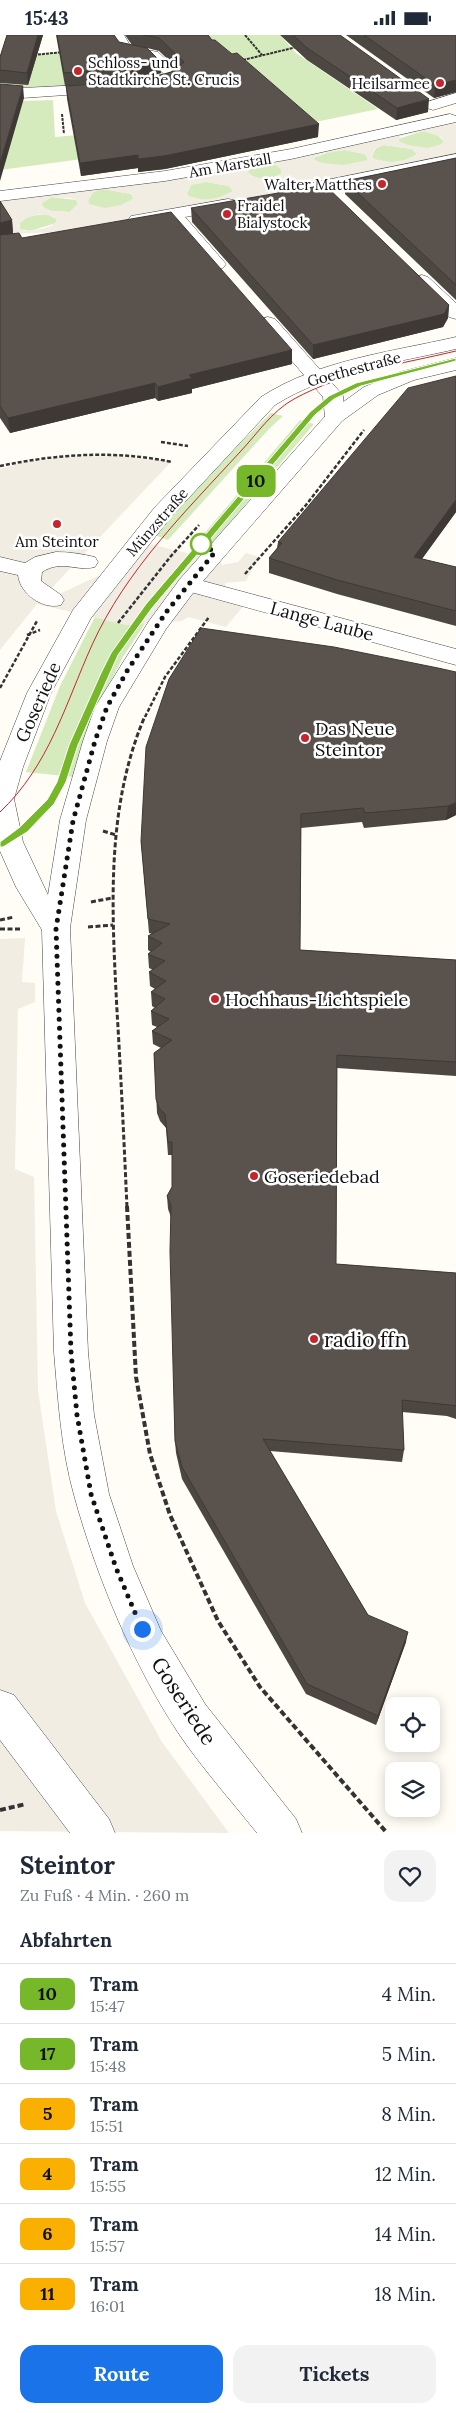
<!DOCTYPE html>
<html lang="de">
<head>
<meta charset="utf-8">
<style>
  body { margin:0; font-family:Lora,serif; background:#f2f2f3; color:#1f2937; height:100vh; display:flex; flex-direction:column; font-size:19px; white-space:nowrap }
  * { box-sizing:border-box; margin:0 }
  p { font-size:16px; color:#747a83 }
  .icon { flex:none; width:28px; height:28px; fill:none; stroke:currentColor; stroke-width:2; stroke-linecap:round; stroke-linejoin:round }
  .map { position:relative; height:1798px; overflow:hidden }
  .drawer { display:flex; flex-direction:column; background:#fff; flex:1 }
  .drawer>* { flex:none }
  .badge { padding:0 10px; border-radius:8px; font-size:18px; line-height:32px }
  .fabs { position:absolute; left:385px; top:1662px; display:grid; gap:10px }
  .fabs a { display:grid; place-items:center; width:55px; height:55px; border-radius:10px; background:#fff; box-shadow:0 2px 12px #0003; font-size:25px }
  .you { position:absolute; width:25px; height:25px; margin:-12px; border:4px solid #fff; border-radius:50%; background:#1a73e8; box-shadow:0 0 0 8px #1a73e833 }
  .map>.badge { position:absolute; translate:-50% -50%; box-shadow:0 0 0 2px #fff }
  h2 { padding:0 20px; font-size:19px; line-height:45px }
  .round { display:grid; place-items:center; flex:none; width:52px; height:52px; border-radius:15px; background:#f2f2f3 }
  .headline { display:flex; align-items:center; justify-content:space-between; height:85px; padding:0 20px }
  h1 { font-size:24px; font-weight:800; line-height:38px }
  .button { display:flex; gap:10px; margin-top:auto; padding:10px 20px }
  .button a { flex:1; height:58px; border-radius:15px; background:#1a73e8; color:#fff; font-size:20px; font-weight:800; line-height:58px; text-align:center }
  .button a+a { background:#f2f2f3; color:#1f2937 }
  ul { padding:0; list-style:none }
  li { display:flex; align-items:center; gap:15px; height:60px; padding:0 20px; border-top:1px solid #e0e1e3 }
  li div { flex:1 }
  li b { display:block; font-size:19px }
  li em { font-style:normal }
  li .badge { min-width:55px; font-weight:700; text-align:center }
  .status { display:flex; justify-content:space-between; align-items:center; height:35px; padding:0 25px; background:#fff; direction:ltr }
  .status svg { height:14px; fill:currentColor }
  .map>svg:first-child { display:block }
  .green { fill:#d5ebbd }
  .plaza { fill:#f1ede2; fill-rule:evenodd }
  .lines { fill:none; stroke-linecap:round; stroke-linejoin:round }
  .pedestrian-casing { stroke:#444; stroke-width:1 }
  .minor-casing { stroke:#444; stroke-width:1 }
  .tertiary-casing { stroke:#444; stroke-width:1 }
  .path-far3 { stroke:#333; stroke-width:2; stroke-dasharray:3 1; stroke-linecap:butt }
  .path-far2 { stroke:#333; stroke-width:2.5; stroke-dasharray:4 2; stroke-linecap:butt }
  .path-far1 { stroke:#333; stroke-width:3; stroke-dasharray:5 2.5; stroke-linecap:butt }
  .path { stroke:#333; stroke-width:4; stroke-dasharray:6 3; stroke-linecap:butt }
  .pedestrian { fill:#fff; fill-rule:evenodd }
  .minor { fill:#fff; fill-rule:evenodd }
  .tertiary { fill:#fff; fill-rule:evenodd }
  .tram { stroke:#c4262e; stroke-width:1 }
  .wall { fill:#4d4742 }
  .shaded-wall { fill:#3f3936 }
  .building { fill:#5a524d; stroke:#3f3936 }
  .line { fill:#76b82a; stroke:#fff }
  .walk { stroke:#111; stroke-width:5; stroke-dasharray:0 9 }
  .poi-dot { fill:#c4262e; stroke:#fff; stroke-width:2 }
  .stop-dot { fill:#fff; stroke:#76b82a; stroke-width:2.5 }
  .labels { text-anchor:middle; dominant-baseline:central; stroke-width:5; stroke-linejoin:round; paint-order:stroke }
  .far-poi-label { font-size:15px; fill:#111; stroke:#fff; text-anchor:start }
  .far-street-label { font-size:15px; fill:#111; stroke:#fff }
  .street-label { font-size:18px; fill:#111; stroke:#fff }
  .poi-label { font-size:18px; fill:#111; stroke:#fff; text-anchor:start }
  .near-poi-label { font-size:21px; fill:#111; stroke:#fff; text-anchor:start }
  .near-street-label { font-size:21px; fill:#111; stroke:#fff }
</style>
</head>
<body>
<div class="status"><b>15:43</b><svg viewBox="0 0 49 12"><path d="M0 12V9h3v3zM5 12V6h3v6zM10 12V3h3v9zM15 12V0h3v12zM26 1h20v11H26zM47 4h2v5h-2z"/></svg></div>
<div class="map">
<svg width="456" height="1798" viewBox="0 0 456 1798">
  <rect width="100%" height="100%" fill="#fffdf5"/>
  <!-- green -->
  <path class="green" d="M197,0H280L296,18L378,74L166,118L134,117L0,135V103L23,66L53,65L55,102L146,94Z
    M123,11L174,40L160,47L0,55V31L22,21Z
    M423,96L436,99L444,106L442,109C431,116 409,114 399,106L398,104Z
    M384,110L412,114L417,119C407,128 386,130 374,124L372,121L376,113Z
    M345,115L365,119L368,125C353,133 329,132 314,125L315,122L333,116Z
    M266,129L276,130L281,134L282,138C272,145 256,146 247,137L251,132Z
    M201,146L229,151L233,156C222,165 200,168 188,161L187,158L191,150Z
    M103,154L131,159L134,164C124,173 101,177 89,169L88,166L93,157Z
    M52,162L76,165L78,169L70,177L51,176L43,172L41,168Z
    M47,179L57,184L56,188L30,196L19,194L20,188L28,181Z
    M271,378L283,381L269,394L168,505L154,500L214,434Z
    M300,385L314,389L205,517L192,513Z
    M98,576L146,587L123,622L99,669L74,742L26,737L60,651Z"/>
  <!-- plaza -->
  <path class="plaza" d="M450,84L456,89V124L324,151L65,197L0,199V161L165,141ZM423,96L441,102L444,106L442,109L428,113L408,110L399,106L398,104L401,101ZM384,110L412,114L417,119L405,125L391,127L374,124L372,121L375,113ZM345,115L365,119L368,125L344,130L322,128L314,125L315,122L321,119ZM265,129L276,130L281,134L282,138L276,142L259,143L251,141L248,137L251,132ZM208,147L229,151L233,156L220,162L205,165L188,161L187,158L191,150ZM103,154L131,159L134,163L121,170L105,173L89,169L88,166L93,157ZM52,162L70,163L76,165L78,169L70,177L51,176L43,172L42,168ZM40,179L53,181L57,186L51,191L41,194L25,196L19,194L18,191L24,184Z
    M113,421L172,426L48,557L57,560L128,527L120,516L129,504L220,526L222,530L238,527L246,518L259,522L246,546L225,548L226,556L211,564L232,565L245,569L226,592L188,582L182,586L126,590L37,569L0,615V434L21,428L67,422Z
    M25,903L22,947L35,948V967L18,974L15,1134L34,1142L38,1355L56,1476L85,1568L162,1707L229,1798L0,1796V904Z"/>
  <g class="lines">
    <!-- pedestrian casing -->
    <g class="pedestrian-casing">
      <path id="pedestrian" d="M456,58V68L433,75L427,73L425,70L427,67Z
        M56,517C70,517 82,519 95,522L98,527L95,532C75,537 63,524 42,537L41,546L61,560L64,565L61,570C43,575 20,559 18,540L0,536V522L25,528L35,522Z
        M0,1655L14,1660L109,1784L115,1798H70L0,1705Z"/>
    </g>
    <!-- minor casing -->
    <g class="minor-casing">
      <path id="minor" d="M110,0H124L131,12L158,17L182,40C174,51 150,56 137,53L135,50L137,47L164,39L148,24L121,19Z
        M103,49L111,54L109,57L22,63L0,60V50L22,53Z
        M450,79L456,81V87L291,124L165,146L0,166V156L165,136L291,114Z
        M456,119V129L287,163L281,162L278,158L281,154L287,153Z
        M228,164L234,165L237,169L234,173L185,182L226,229L223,233H211L169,185L137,190L131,189L128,185L131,181L137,180Z
        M422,240L428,242L456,268V284L449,282L416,250L413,246L416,242Z
        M268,282L275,284L340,357L343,361L345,382L342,386L335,388L328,386L325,382L323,362L259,288L261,284Z
        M188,542L456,614V630L180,554L177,549L180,544Z"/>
    </g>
    <!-- tertiary casing -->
    <g class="tertiary-casing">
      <path id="tertiary" d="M456,302V314C395,328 329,336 275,370L171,482L91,583L51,658L23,732L14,764L23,807L48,860L60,785L83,706L95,672L149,586L180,544L328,378L364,352L400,337L456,323V335L414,345L378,360L342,386L196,554L166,594L119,672L107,706L86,785L70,893L88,1317L94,1380L109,1459L133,1531L161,1596L205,1669L296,1784L302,1798H257C230,1764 201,1732 177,1696C132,1627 96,1540 74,1460C61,1414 58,1364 54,1317L42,895L16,852L0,816V726L27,658L73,575L155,472L261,362C318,325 391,317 456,302Z"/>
    </g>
    <!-- path-far3 -->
    <path class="path-far3" d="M245,0L262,20
      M34,20L63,17
      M243,25L297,12
      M62,79L64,99"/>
    <!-- path-far2 -->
    <path class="path-far2" d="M161,407L188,411
      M0,431C58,419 114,415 172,427
      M245,539L306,470L364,395
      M118,588L171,521L199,490
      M27,600L40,595
      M0,653L37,586
      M145,682L165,642L209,582"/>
    <!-- path-far1 -->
    <path class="path-far1" d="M103,796L116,800
      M91,867L112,863
      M0,885L14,882
      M88,892L113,890
      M0,894H20
      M127,1172C124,1107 121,1041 117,976C112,877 105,774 145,681"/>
    <!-- path -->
    <path class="path" d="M127,1171L136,1342L150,1419L170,1480L218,1586L260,1652L387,1798
      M0,1775L26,1769"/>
    <!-- pedestrian -->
    <use href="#pedestrian" class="pedestrian"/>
    <!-- minor -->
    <use href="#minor" class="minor"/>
    <!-- tertiary -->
    <use href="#tertiary" class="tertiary"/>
    <!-- tram -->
    <path class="tram" d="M0,777C49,731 65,670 92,610C126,535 185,477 240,417C257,399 272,376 294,364C343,337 402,329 456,316
      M0,809L23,795L51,767L62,747L73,710L105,638L114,620L149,571L313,379L331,362L359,349L456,325"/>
  </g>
  <!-- wall -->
  <path class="wall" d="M7,0H43L28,50L0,48V22Z
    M56,0H114L119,7L132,10L125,0H208L212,5L318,102L165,134L138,137V133L81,141L67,64L66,51L125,47L150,43L171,37L177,33L159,16L147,13L161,38L131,46L65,51Z
    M280,0H340L428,77L396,85L307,25Z
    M346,0H456V57L434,63Z
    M456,123V265L345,159V146Z
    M0,166L12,185L13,199L292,315V329L192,354V358L158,366L155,363L10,398L0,383Z
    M191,173L449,270L448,283L443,292L313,324L192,187Z
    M456,341V477L422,524L456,532V591L337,559L269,538V523L277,513L278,507Z
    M334,612L456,780L446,785L364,793L362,787L301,793L300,915L456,925V1041L337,1033L336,1229L456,1238V1384L447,1381L402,1377L404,1415L402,1427L270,1416L368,1580L406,1607L376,1690L306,1659L182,1444L176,1418L175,1406L171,1182L168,1174L167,1161L172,1152V1120H168L166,1093L160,1086L157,1078L154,1018L161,1013L153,1009L152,996L157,992L152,990L151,976L155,973L152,971L151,957L155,954L150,951L149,937L153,935L149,933L148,919L151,917L148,915V901L152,899L149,898L141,806Z"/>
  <!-- shaded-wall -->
  <path class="shaded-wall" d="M38,0H43L28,50L27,38Z
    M160,26L161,38L131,46V34Z
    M456,45V57L434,63L435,50Z
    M23,51L24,63L0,146V128Z
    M429,64L428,77L396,85L397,73Z
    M319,89L318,102L165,134L138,137V133L81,141L80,128Z
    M12,185L13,199L0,202V188Z
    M449,270L448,283L443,292L313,324V310Z
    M292,315V329L192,354V358L158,366V352L189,340Z
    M155,348V363L10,398L8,383Z
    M456,465V477L413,536L414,522Z
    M456,767V780L446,785L448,771Z
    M408,1597L406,1607L376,1690L378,1681Z"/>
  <!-- building -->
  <path class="building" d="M7,0H38L27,38L0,35V22Z
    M57,0H114L119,7L147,13L160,26L131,34L64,38Z
    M143,0H208L212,5H215L232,19L237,18L319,89L164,121L138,124V120L80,128L66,51L125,47L150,43L171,37L184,27L159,3Z
    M293,0H340L429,64L397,73L307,13Z
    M364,0H456V45L435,50Z
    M0,49L23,51L0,128Z
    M456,123V250L345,146Z
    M325,150L449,270L444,279L313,310L191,173Z
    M0,166L12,185L0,188Z
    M171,177L292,315L189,340L192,343L158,352L155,348L8,383L0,371V200L19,198L22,203Z
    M456,341V465L414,522L456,532V576L337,545L269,523L282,508L278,507L408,353Z
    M201,593L334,612L438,633L456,637V767L448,771L365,778L363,773L301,779L300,915L456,925V1027L337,1020L336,1229L456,1238V1371L450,1370L402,1365L404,1415L263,1404L368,1580L408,1597L378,1681L307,1649L182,1432L175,1406L170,1216L171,1171L167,1161L172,1152V1107H168L165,1079L159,1073L156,1064L154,1018L172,1005L152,996L169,984L151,976L165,964L151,957L166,946L149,937L165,926L148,919L162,908L148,901L170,889L148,884L141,806L146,712L169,644Z"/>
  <!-- line -->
  <path class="line" d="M456,323V326L361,351L334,364L315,380L152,573L118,620L78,710L66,747L54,769L27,797L3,812H0V807L20,792L47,765L57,747L69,710L101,638L111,618L146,569L310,377L329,361L356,348Z"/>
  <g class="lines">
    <!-- walk -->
    <path class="walk" d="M142,1594L116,1533L91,1459L77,1380L71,1317L56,894L73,786L95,706L107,672L127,636L167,576L215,517L201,509"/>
  </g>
  <!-- markers -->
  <g class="poi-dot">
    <circle cx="78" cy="36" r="5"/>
    <circle cx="440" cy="48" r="5"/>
    <circle cx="382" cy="149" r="5"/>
    <circle cx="227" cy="179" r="5"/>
    <circle cx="57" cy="489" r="5"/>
    <circle cx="305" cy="703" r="5"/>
    <circle cx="215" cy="964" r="5"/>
    <circle cx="254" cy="1141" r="5"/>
    <circle cx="314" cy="1304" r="5"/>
  </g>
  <circle class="stop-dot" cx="201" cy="509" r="10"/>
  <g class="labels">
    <!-- far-poi labels -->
    <g class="far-poi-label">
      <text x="88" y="27">Schloss- und<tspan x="88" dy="17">Stadtkirche St. Crucis</tspan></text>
      <text x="430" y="48" text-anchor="end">Heilsarmee</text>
      <text x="372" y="149" text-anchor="end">Walter Matthes</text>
      <text x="237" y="170">Fraidel<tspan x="237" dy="17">Bialystock</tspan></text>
      <text x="57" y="506" text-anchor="middle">Am Steintor</text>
    </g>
    <!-- far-street labels -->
    <g class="far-street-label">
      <text transform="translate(230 130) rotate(-10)">Am Marstall</text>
      <text transform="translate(354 334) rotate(-15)">Goethestraße</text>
      <text transform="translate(157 487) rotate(-49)">Münzstraße</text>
    </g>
    <!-- street labels -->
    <g class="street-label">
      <text transform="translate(322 586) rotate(15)">Lange Laube</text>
      <text transform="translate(38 667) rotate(-66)">Goseriede</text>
    </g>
    <!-- poi labels -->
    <g class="poi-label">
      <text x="315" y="693">Das Neue<tspan x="315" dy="21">Steintor</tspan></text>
      <text x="225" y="964">Hochhaus-Lichtspiele</text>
      <text x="264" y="1141">Goseriedebad</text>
    </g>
    <!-- near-poi labels -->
    <g class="near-poi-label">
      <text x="324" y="1304">radio ffn</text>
    </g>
    <!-- near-street labels -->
    <g class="near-street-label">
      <text transform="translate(184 1666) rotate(57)">Goseriede</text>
    </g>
  </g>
</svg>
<div class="fabs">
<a><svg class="icon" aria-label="locate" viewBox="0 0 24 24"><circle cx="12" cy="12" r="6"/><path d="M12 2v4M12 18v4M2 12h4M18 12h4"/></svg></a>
<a><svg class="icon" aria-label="layers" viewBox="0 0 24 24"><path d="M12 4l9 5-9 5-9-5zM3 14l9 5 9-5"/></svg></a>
</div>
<div class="you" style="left:142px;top:1594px"></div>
<b class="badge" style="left:256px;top:446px;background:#76b82a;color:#111">10</b>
</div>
<section class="drawer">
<div class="headline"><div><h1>Steintor</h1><p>Zu Fuß · 4 Min. · 260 m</p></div><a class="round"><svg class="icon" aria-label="heart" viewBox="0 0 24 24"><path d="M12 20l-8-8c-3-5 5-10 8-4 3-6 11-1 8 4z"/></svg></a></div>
<h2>Abfahrten</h2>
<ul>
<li><span class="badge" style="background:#76b82a;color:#111">10</span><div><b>Tram</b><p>15:47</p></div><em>4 Min.</em></li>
<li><span class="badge" style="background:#76b82a;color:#111">17</span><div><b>Tram</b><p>15:48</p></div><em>5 Min.</em></li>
<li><span class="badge" style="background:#f9b000;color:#111">5</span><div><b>Tram</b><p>15:51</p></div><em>8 Min.</em></li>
<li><span class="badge" style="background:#f9b000;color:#111">4</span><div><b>Tram</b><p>15:55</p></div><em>12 Min.</em></li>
<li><span class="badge" style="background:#f9b000;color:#111">6</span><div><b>Tram</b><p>15:57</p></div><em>14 Min.</em></li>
<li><span class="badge" style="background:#f9b000;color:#111">11</span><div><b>Tram</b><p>16:01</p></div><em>18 Min.</em></li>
</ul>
<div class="button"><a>Route</a><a>Tickets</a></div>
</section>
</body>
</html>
